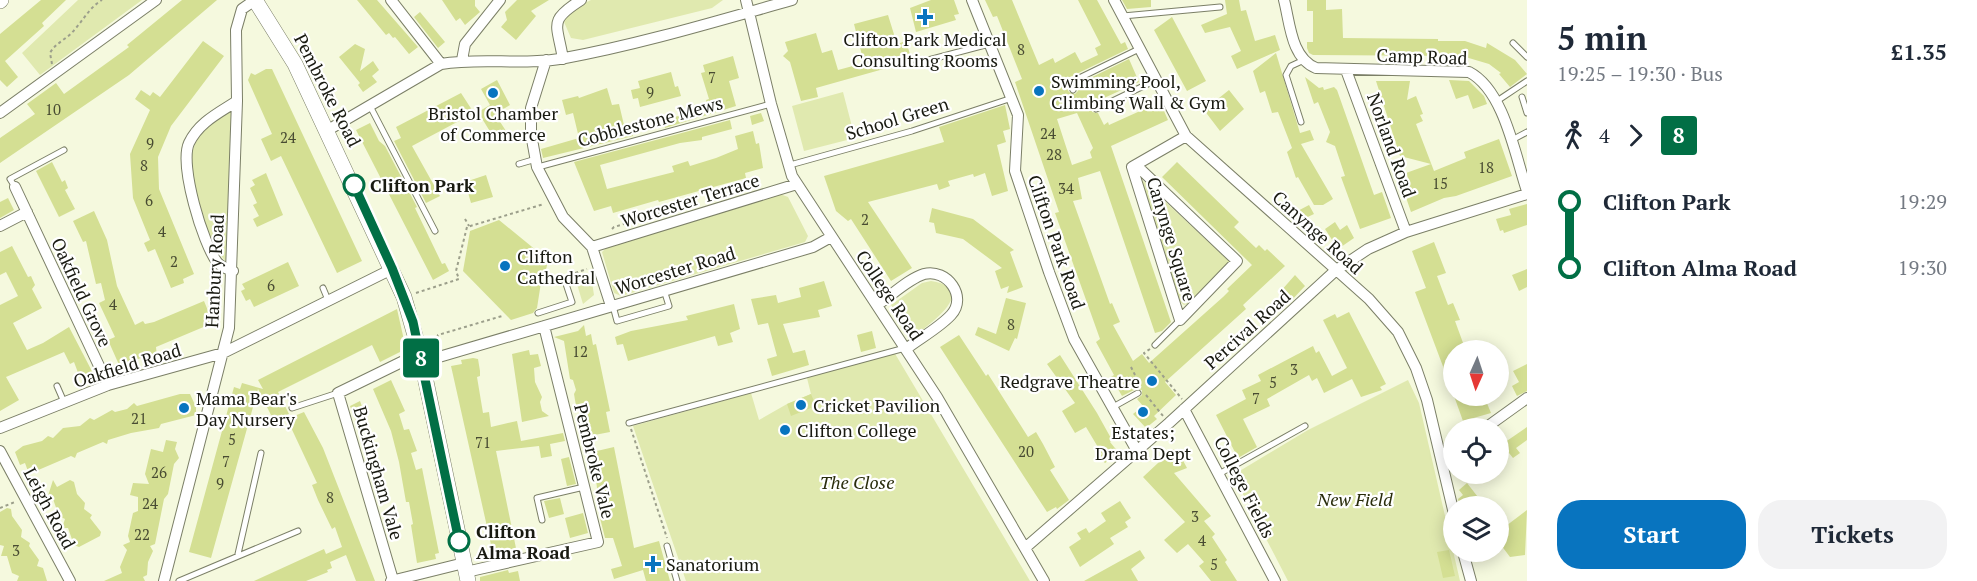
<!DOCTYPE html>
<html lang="en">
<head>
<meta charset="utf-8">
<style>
  body { margin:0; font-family:"PT Serif",serif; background:#f2f2f3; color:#1f2937; height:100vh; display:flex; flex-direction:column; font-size:22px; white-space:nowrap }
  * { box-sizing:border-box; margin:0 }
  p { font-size:20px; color:#747a83 }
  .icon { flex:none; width:33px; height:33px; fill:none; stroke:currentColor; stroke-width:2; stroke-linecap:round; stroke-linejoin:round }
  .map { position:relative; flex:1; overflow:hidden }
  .sheet { display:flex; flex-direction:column; background:#fff; width:450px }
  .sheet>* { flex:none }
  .badge { padding:0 12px; border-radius:4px; font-size:21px; line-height:39px }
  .needle { width:39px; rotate:183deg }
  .fabs { position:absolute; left:1443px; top:340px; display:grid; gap:12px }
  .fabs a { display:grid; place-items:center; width:66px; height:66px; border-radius:50%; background:#fff; box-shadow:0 3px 15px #0003; font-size:30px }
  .map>.badge { position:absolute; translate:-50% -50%; box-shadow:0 0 0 3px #fff }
  .legs { display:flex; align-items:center; gap:9px; height:66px; padding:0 30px; font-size:20px }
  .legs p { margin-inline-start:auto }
  .summary { display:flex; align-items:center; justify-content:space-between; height:102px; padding:0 30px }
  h1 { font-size:33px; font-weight:600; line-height:45px }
  .action { display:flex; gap:12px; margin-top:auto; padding:12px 30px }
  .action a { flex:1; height:69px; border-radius:24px; background:#0874bf; color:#fff; font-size:24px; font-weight:600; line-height:69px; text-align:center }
  .action a+a { background:#f2f2f3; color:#1f2937 }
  ul { padding:0 30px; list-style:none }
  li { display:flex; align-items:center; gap:21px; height:66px; font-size:22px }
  li i { display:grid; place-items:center; width:9px; height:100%; margin:0 8px; background:currentColor }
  li i::after { content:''; width:15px; height:15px; margin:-8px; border:4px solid; border-radius:50%; background:#fff }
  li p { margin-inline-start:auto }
  li:first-child i { background:linear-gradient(#0000 50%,currentColor 0) }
  li:last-child i { background:linear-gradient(currentColor 50%,#0000 0) }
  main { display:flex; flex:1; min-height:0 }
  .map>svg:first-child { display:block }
  .green { fill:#e0e9af }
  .building { fill:#d4df93; fill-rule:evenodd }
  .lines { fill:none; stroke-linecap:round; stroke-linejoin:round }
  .lane-casing { stroke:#7b7f67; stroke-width:7 }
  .street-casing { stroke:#7b7f67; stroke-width:12 }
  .secondary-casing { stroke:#7b7f67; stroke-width:16 }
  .path { stroke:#9c9f8b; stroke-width:2; stroke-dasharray:3 3; stroke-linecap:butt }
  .lane { stroke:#fff; stroke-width:5 }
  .street { stroke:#fff; stroke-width:10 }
  .secondary { stroke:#fff; stroke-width:15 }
  .line-1-casing { stroke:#fff; stroke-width:14 }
  .line-1 { stroke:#016f45; stroke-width:9 }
  .poi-dot { fill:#0874bf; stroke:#fff; stroke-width:2 }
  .stop-1-dot { fill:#fff; stroke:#016f45; stroke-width:3 }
  .labels { text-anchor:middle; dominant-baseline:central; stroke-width:4.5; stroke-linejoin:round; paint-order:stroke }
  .number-label { font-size:15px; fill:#484b32 }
  .poi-label { font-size:18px; fill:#191a11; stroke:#fff; text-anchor:start }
  .street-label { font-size:18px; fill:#191a11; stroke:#fff }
  .stop-label { font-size:18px; font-weight:bold; fill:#191a11; stroke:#fff; text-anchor:start }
  .park-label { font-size:18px; font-style:italic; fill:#292c0b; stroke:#fff }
</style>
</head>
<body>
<main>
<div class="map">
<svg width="1527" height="581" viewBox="0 0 1527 581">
  <rect width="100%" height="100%" fill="#f5f9de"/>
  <!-- green -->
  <path class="green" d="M78,0H142L40,75L22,53Z
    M591,0H723L712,8L583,40L571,38L564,22L570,10Z
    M843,92L855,138L804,151L792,106Z
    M232,111L229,265C207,244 182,175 195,144C202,128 217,120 232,111Z
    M1141,179L1230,262L1187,304L1184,305L1178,300Z
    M780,194L788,197L808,236L805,242L621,296L614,293L602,252L607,247Z
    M591,276L594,295L583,304L576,281Z
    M931,281C982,289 927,326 912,338L891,305L922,283Z
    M894,352L1030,581H686L633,426L751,393L759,420L787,404L811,394L807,378Z
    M1408,380L1419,403L1460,581H1288L1233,475L1308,430Z"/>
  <!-- building -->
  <path class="building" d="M41,0H66L42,23L44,26L5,61L18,77L7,87L0,80V34Z
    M182,0H217L129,75L0,163V138L35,114L27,104L56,83L64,94L129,47L127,45Z
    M357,0H377L418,47L409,54L395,37L393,38L389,33L386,35Z
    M442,0H475V6L480,12L465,25L460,18L456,21Z
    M517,0H549L531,11L536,16L516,40L501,27L507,20L505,12Z
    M931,0H954L959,14L954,15L956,20L916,32L910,8Z
    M985,0H1012L1039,65L1053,58L1055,63L1075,52L1081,63L1098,55L1095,48L1101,45L1078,0H1097L1121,44L1125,42L1128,49L1066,79L1064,83L1069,92L1075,94L1078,91L1076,85L1129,59L1139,82L1093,103L1092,112L1098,113L1104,125L1108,122L1109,125L1160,102L1168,120L1111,146L1171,322L1162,331L1155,333L1100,171L1078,178L1082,199L1073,201L1110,304L1112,303L1120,322L1113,325L1133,361L1142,354L1149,363L1223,297L1229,291L1227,289L1252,265L1162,177L1177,162L1239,222L1234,227L1256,248L1259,245L1265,251L1267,249L1285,266L1243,305L1246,309L1165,382L1176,395L1154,416L1157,419L1146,428L1133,414L1143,406L1137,399L1142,395V390L1136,389L1122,396L1111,377L1114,375L1096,342L1100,339L1055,213L1059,212L1015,82L1022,79L997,16L993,17ZM1077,113L1093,148L1090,152L1092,158L1072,165L1057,119Z
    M1122,0H1151V7L1127,9Z
    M1225,0H1239L1241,11L1246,10L1255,41L1275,35L1280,50L1237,69L1231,56L1241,51L1230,27L1205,33L1201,25L1227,14Z
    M1307,0H1326V10L1342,9L1343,38L1438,39V41H1465L1486,48L1487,43L1515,60L1527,74L1510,87L1499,74L1501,73L1489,64L1462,56L1313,55L1309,53L1307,48V42H1313V11H1307Z
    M420,12L445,42L438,48L414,17Z
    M888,15L897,44L906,41L912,61L816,88L818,97L801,101L790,62L783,56L788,51L785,42L816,33L822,53L832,50L838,70L864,63L854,24Z
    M1172,17L1206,81L1187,91L1154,30Z
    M203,41L224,56L171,126L158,157L159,189L194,274L183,279L184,283L171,288L155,249L148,252L144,243L150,240L133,198L130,154L150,110L135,99L141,90L150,96L153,92L160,97Z
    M355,44L365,49L360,71L373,61L379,70L372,76L377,82L363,92L358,85L360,83L339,57Z
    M1276,53L1300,133L1310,130L1314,140L1301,144L1333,199L1323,205H1314L1298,177L1296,178L1287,152L1292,148L1278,112L1272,113L1265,91L1260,93L1253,71Z
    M733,56L739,78L729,81L736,106L665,128L663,121L708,106L706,100L709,99L701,73L705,72L703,65Z
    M266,69H272L362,261L337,273L281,156L271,161L261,139L272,134L248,80L251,73L255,75Z
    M671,72L675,87L678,86L681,96L640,107L638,98L633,99L631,90L640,88L638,81Z
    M1305,77L1319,88L1323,87L1324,90L1334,87L1337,90L1374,195L1382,192L1391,218L1360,229L1341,177L1345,176L1335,146L1326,142L1330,132L1318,102L1314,104Z
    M497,80L510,105L495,114L506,131L494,138L478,112L490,105L481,89Z
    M1449,80L1469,81L1484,96L1487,104L1473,109L1468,95L1456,99Z
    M1376,81H1410L1407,100L1416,96L1423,114L1420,115L1423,121L1416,124L1434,171L1466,158L1464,152L1499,139L1512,176L1456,196L1444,198L1411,212L1401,183L1409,180L1406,173L1431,164L1400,156Z
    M607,88L612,105L619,104L624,125L629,123L633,136L543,158L541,149L579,138L573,113L566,115L562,100L578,96L579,98Z
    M1229,90L1244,109L1220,131L1204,110Z
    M461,93L474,113L412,146L440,196L426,203L394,141L401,138L396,127Z
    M1005,105L1010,129L1003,131L1006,142L997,145L1008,191L992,196L985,173L974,177L973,174L948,181L950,186L939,190L937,184L868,202L912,268L891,281L851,219L848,221L836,211L824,176L944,142L939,127Z
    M761,113L764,121L752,125L750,116Z
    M730,120L732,129L702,137V140L680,143L600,165L607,189L674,172L672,166L688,161L690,166L716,158L738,149L735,136L753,131L756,144L759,143L763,168L745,173L746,178L659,202L658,200L613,213L611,206L594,211L574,162Z
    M370,123L379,141L385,146L417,207L415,208L442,264L445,263L449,271L433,280L356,130Z
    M52,162L62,182L65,180L68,188L65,190L75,209L59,217L36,171Z
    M266,173L283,215L257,227L253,219L259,216L253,205L257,203L250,188L255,185L252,180Z
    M486,175L493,197L471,203L465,182Z
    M8,198L14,210L0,218V202Z
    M1527,204V225L1504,233L1503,230L1500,231L1496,219L1511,215L1509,209Z
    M1309,205L1314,214L1295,223L1290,215Z
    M932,208L973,219L1014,250L1010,252L1023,287L1007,293L1009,286L1001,289L995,271L1002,268L963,239L936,233L934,223L929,222Z
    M94,211L107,240L117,286L135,325L143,321L145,324L154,322L204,301L213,323L156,347L157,357L145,362L143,357L120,367L108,340L115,337L99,303L105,300L101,283L96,284L86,241L83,242L73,221Z
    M499,220L548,260L545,275L542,276L537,308L533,313L511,320L463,271L470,231Z
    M1335,222L1340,230L1347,225L1354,238L1338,249L1325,229Z
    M1434,242L1446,273L1437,276L1448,305L1453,303L1460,320L1455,321L1466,351H1454L1453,393L1415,292L1426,288L1412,251Z
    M12,246L28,277L31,276L35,285L32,289L42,308L13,323L27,350L43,343L69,327L96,379L87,383L84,376L80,378L74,362L70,364L64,352L6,377L19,400L0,411V305L18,296L6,272L0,275V252Z
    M288,262L299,286L254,307L250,299L246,301L241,291L245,289L242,284Z
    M1527,269V287L1519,291L1512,275Z
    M1295,275L1305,286L1290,302L1280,292Z
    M824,281L832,306L818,310L820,317L783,324L793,353L805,350L809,365L772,376L767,359L777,356L768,323L758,325L751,299L776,295L778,303L801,297L799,288Z
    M1006,298L1026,303L1017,339L1015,338L1009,351L975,335L978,327L996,334Z
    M734,304L740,329L730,333L733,342L718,346L715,336L628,361L623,344L617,345L615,337L631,331L688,320L686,316Z
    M1265,308L1270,314L1261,323L1255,317Z
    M397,309L406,349L380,362L372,345L278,392L289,414L274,421L258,389L211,558L189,552L234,387L240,389L242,383L263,389L258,380Z
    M1349,312L1386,384L1380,387L1382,390L1361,397L1352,379L1324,393L1317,378L1312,381L1309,375L1267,399L1270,406L1243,419L1257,447L1238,458L1216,415L1246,399L1242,390L1261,381L1258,375L1313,346L1316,353L1319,351L1332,376L1347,368L1323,320L1335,314L1337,318Z
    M584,325L586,336L591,334L593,345L596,344L610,411L606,412L610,432L584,437L579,435L578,430L583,429L580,421L582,417L580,408L576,406L574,394L576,390L573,380L570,379L564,341L554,337L578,331Z
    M872,331L876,348L861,352L857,335Z
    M959,335L986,376L988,374L1028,437L1036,432L1043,444L1055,467L1050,470L1069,500L1057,509L1056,507L1047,512L940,347Z
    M529,350L530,355L538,354L541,366L534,368L535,382L542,397L540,402L542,411L549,416L522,422L512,354Z
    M1060,355L1097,413L1112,440L1110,442L1119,453L1105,463L1099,457L1102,454L1086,427L1075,433L1062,411L1075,403L1047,364Z
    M473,358L478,359L480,371V376L477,377L483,413L489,412L491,427L517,421L521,441L563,433L565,441L550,444L552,456L541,458L539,446L496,451L517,553L494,558L451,366L462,364L461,360Z
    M1527,364V391L1517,396L1512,386L1519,382L1513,371Z
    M391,380L405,411L399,414L404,430L409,429L417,451L411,453L416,470L422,468L439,553L435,554L436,559L417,563L411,525L413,524L409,502H406L399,462L391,431L373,389Z
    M180,394H190L196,407V415L161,424L159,428L131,433L108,440L107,444L103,442L77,453L75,458L71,456L29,474L25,463L20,465L15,452L23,446L42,441L48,436L53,438L63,428L80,426L90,418L94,420L112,410L115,412L127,409L134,403L137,406Z
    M811,394L816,406L791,416L787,404Z
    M1454,396H1484L1491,413L1463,421Z
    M360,401L366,417L356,421L350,406Z
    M304,412L323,448L375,581H356L346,555L330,562L332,568L327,570L328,572L306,581H254L324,549L326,554L342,547L335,527L332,529L318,500L312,485L317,483L287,419Z
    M1527,427V440L1516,448L1520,453L1513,458L1509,453L1498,461V447Z
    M166,440L177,442L175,449L179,458L174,464L168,494L164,499L155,544L150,546L153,551L148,562L147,575L143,577L145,581H104L122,573L120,567L127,550L123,545L130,542L128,536L133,513L138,511V497L130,495L133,483L149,484L145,474L151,449L163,452Z
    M614,447L634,548L659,541L670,581H646L643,570L614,579L611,569L622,566L613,538H605L599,514L609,504L598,498L596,479L592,478L593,473L602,464L584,454Z
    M1173,449L1178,451L1187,468L1174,473L1211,516L1204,521L1215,534L1212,537L1227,560L1225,562L1237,581H1211L1199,566L1204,562L1188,544L1177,553L1164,540L1185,522L1143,477Z
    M569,457L576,484L567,486L561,459Z
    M53,480L57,487L70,480L74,482L77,494L85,503L84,509L92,515L90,518L101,532L100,536L79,547L74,545L68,528H62L65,519L59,516L53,499H47Z
    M1467,483L1481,501L1474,507H1460L1458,499L1463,495L1459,490Z
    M560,498L564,514L549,518L544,501Z
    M1120,501L1131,518L1125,522L1128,527L1110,538L1114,544L1080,567L1069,547L1081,539L1077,533L1086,528L1089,533L1106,521L1101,513Z
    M7,508L11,509L12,516L22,530L21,537L30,543L29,546L39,560L37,566L43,568L47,581H17L19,576L12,573L7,556H1L4,546L0,545V512Z
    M1527,510L1525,555L1510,557L1501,545L1502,536L1498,532Z
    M583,513L588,533L570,538L565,518Z
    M1140,550L1145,558L1131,569L1138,581H1084Z
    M1449,550L1455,576L1443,578L1437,552Z
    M508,570L509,573L518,571L520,581H480V577Z"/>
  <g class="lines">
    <!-- lane casing -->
    <g class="lane-casing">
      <path id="lane" d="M1123,16L1220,7
        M1513,43L1527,57
        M917,63L989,44
        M1073,90L1069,83L1139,49
        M1522,97L1527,113
        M1497,101L1527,81
        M370,106L435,231
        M1096,109L1156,80
        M1301,122L1286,75L1291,66L1304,60
        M1510,141L1527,132
        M519,164L536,159
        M790,165L912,131L1012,98
        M538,167L771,104
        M15,187L10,179L64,150
        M323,288L328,300
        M613,306L617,321L669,306L664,290
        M538,313L572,302L566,284
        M1155,345L1180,320
        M57,386L64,402
        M1113,407L1138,393
        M292,408L338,393
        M629,423L905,348
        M1219,474L1305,426
        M542,520L537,498L584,487
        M1498,527H1499
        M667,546L677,581
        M238,554L261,453
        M179,581L298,531"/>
    </g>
    <!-- street casing -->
    <g class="street-casing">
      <path id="street" d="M391,0L441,64
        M746,0L771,104L792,176L937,397L1044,581
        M972,0L1018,115L1015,171L1049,272L1074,339L1137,451
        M1114,0L1186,136L1369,299L1398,332L1416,368L1427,400L1454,514
        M1284,0C1290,23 1291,58 1316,68L1469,72C1504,90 1515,155 1527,191
        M563,59C557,23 548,21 581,0
        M462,60L465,44L500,0
        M546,60L531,108V134L537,167L563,217L592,247L611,306
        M1346,70L1406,232
        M0,113L156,0
        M328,130L441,64C482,57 524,66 565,58C641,44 717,21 792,0
        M1136,165L1237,261L1180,320L1132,167L1186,136
        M15,187L108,385
        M0,226L27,212
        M592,247L797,184
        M233,271C226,269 221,267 217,262C203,244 179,165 189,143C199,122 219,113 237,101
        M877,305C891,296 908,279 924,274C947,268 968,297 951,315C939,328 920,338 906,349
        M422,362L813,247L831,237
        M1184,409L1275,581
        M0,428L108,385L223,353L392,269
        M1484,429L1527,398
        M0,451L70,581
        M1440,455L1454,449
        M1025,548L1169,423L1335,271L1368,249L1406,232L1527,194
        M1463,552L1471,581
        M466,572L598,542L544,326
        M393,580L338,393L420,353
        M164,581L229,328L237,101L236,30L242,9L255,0
        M391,581L464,563"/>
    </g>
    <!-- secondary casing -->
    <g class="secondary-casing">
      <path id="secondary" d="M255,0L295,64L404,297L420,353L468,581
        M0,1L1,0"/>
    </g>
    <!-- path -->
    <path class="path" d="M52,64L50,53C56,42 68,39 75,29C84,19 90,7 102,0
      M465,219L469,226
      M612,229L614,227L674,209
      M575,282L572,274L587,269
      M416,293L459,279L456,271L467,227L544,204
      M433,349L438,335L502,316
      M1150,349L1144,353L1182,399
      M1131,367L1140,385
      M1146,395L1163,416
      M631,429L667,538
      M0,508L15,502"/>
    <!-- lane -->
    <use href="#lane" class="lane"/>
    <!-- street -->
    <use href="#street" class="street"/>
    <!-- secondary -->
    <use href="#secondary" class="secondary"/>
  </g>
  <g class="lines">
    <!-- line-1 casing -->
    <g class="line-1-casing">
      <path id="line-1" d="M354,185L392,268L413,322L459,541"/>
    </g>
    <!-- line-1 -->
    <use href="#line-1" class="line-1"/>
  </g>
  <!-- markers -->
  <g class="poi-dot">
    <path d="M922 8h6v6h6v6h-6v6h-6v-6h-6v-6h6z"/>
    <circle cx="1039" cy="91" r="6"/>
    <circle cx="493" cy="93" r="6"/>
    <circle cx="505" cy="266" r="6"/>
    <circle cx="1152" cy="381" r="6"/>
    <circle cx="801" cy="405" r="6"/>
    <circle cx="184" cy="408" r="6"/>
    <circle cx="1143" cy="412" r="6"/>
    <circle cx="785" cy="430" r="6"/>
    <path d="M650 555h6v6h6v6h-6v6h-6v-6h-6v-6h6z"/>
  </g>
  <g class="stop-1-dot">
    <circle cx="354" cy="185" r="10"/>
    <circle cx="459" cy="541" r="10"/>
  </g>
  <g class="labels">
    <!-- number labels -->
    <g class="number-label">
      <text x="1021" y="49">8</text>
      <text x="712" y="77">7</text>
      <text x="650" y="92">9</text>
      <text x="53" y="109">10</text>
      <text x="1048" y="133">24</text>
      <text x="288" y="137">24</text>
      <text x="150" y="143">9</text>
      <text x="1054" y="154">28</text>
      <text x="144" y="165">8</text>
      <text x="1486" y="167">18</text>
      <text x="1440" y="183">15</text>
      <text x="1066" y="188">34</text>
      <text x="149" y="200">6</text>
      <text x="865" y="219">2</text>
      <text x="162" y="231">4</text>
      <text x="174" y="261">2</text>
      <text x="271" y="285">6</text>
      <text x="113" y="304">4</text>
      <text x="1011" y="324">8</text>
      <text x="580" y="351">12</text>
      <text x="1294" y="369">3</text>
      <text x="1273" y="382">5</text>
      <text x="1256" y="398">7</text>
      <text x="139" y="418">21</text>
      <text x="232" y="439">5</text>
      <text x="483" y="442">71</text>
      <text x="1026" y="451">20</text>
      <text x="226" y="461">7</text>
      <text x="159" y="472">26</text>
      <text x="220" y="483">9</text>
      <text x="330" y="497">8</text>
      <text x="150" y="503">24</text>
      <text x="1195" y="516">3</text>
      <text x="142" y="534">22</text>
      <text x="1202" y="540">4</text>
      <text x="16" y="550">3</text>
      <text x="1214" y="564">5</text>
    </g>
    <!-- poi labels -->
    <g class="poi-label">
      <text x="925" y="39" text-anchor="middle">Clifton Park Medical<tspan x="925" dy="21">Consulting Rooms</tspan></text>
      <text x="1051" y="81">Swimming Pool,<tspan x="1051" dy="21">Climbing Wall &amp; Gym</tspan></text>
      <text x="493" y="113" text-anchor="middle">Bristol Chamber<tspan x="493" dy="21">of Commerce</tspan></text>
      <text x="517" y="256">Clifton<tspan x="517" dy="21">Cathedral</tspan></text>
      <text x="1140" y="381" text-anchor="end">Redgrave Theatre</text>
      <text x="196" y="398">Mama Bear's<tspan x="196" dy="21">Day Nursery</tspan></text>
      <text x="813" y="405">Cricket Pavilion</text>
      <text x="797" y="430">Clifton College</text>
      <text x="1143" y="432" text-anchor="middle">Estates;<tspan x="1143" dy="21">Drama Dept</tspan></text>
      <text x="666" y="564">Sanatorium</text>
    </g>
    <!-- street labels -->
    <g class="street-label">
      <text transform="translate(1422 56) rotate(2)">Camp Road</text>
      <text transform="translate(328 90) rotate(63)">Pembroke Road</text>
      <text transform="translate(897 118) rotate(-17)">School Green</text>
      <text transform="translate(650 121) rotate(-15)">Cobblestone Mews</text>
      <text transform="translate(1392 145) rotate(70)">Norland Road</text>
      <text transform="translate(690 200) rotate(-17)">Worcester Terrace</text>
      <text transform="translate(1318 232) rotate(42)">Canynge Road</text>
      <text transform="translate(1172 239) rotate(73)">Canynge Square</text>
      <text transform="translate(1057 242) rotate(71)">Clifton Park Road</text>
      <text transform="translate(675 270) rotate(-17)">Worcester Road</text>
      <text transform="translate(214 271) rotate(-87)">Hanbury Road</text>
      <text transform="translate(82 292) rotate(65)">Oakfield Grove</text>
      <text transform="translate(890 295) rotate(56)">College Road</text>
      <text transform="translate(1247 329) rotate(-42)">Percival Road</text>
      <text transform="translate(127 365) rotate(-17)">Oakfield Road</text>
      <text transform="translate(595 461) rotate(76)">Pembroke Vale</text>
      <text transform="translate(379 473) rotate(74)">Buckingham Vale</text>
      <text transform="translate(1245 487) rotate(63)">College Fields</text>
      <text transform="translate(50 508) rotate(62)">Leigh Road</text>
    </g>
    <!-- stop labels -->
    <g class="stop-label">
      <text x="370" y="185">Clifton Park</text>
      <text x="476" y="531">Clifton<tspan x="476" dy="21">Alma Road</tspan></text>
    </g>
    <!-- park labels -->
    <g class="park-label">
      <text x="857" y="482">The Close</text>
      <text x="1355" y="499">New Field</text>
    </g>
  </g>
</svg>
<div class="fabs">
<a><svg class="needle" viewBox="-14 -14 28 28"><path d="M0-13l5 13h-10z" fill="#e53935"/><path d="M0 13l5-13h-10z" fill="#747a83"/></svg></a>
<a><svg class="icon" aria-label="locate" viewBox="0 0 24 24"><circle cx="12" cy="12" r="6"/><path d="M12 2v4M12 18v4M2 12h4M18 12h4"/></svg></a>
<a><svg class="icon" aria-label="layers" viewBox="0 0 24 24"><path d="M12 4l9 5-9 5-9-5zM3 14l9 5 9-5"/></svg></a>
</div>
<b class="badge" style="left:421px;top:358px;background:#016f45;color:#fff">8</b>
</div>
<section class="sheet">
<div class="summary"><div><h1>5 min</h1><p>19:25 – 19:30 · Bus</p></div><b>£1.35</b></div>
<div class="legs"><svg class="icon" aria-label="walk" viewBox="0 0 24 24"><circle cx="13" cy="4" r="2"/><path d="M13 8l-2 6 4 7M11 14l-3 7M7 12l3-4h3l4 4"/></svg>4<svg class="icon" aria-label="forward" viewBox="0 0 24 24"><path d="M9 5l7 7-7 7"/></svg><b class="badge" style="background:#016f45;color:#fff">8</b></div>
<ul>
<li><i style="color:#016f45"></i><b>Clifton Park</b><p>19:29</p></li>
<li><i style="color:#016f45"></i><b>Clifton Alma Road</b><p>19:30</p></li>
</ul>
<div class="action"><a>Start</a><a>Tickets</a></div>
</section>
</main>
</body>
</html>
